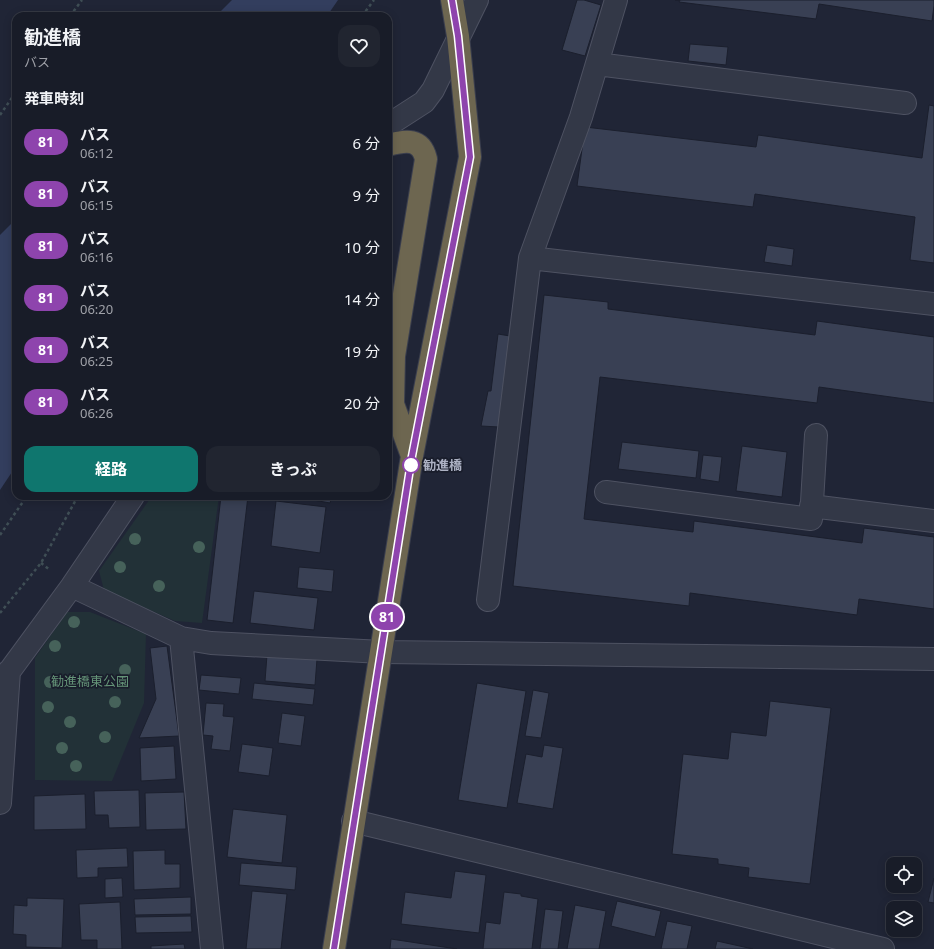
<!DOCTYPE html>
<html lang="ja">
<head>
<meta charset="utf-8">
<style>
  body { margin:0; font-family:"Noto Sans","Noto Sans JP",sans-serif; background:#212530; color:#f1f3f6; height:100vh; display:flex; flex-direction:column; font-size:15px; white-space:nowrap }
  * { box-sizing:border-box; margin:0 }
  p { font-size:13px; color:#9fa1a8 }
  .icon { flex:none; width:22px; height:22px; fill:none; stroke:currentColor; stroke-width:2; stroke-linecap:round; stroke-linejoin:round }
  .map { position:relative; flex:1; overflow:hidden }
  .sheet { position:absolute; left:12px; top:12px; width:380px; height:488px; display:flex; flex-direction:column; background:#181c28; border-radius:12px; box-shadow:0 2px 10px #0003,0 0 0 1px #363a45 }
  .sheet>* { flex:none }
  .badge { padding:0 8px; border-radius:13px; font-size:14px; line-height:26px }
  .tools { position:absolute; left:886px; top:857px; display:grid; gap:8px }
  .tools a { display:grid; place-items:center; width:36px; height:36px; border-radius:8px; background:#181c28; box-shadow:0 2px 10px #0003,0 0 0 1px #363a45; font-size:20px }
  .map>.badge { position:absolute; translate:-50% -50%; box-shadow:0 0 0 2px #fff }
  h2 { padding:0 12px; font-size:15px; line-height:36px }
  .round { display:grid; place-items:center; flex:none; width:42px; height:42px; border-radius:12px; background:#212530 }
  .headline { display:flex; align-items:center; justify-content:space-between; height:68px; padding:0 12px }
  h1 { font-size:19px; font-weight:700; line-height:30px }
  .cta { display:flex; gap:8px; margin-top:auto; padding:8px 12px }
  .cta a { flex:1; height:46px; border-radius:12px; background:#0f766e; color:#fff; font-size:16px; font-weight:700; line-height:46px; text-align:center }
  .cta a+a { background:#212530; color:#f1f3f6 }
  ul { padding:0; list-style:none }
  li { display:flex; align-items:center; gap:12px; height:52px; padding:0 12px }
  li div { flex:1 }
  li b { display:block; font-size:15px }
  li em { font-style:normal }
  li .badge { min-width:44px; font-weight:700; text-align:center }
  .map>svg:first-child { display:block }
  .green { fill:#223137 }
  .water { fill:#333e5e }
  .building { fill:#394054; stroke:#1b1f2d }
  .lines { fill:none; stroke-linecap:round; stroke-linejoin:round }
  .minor-casing { stroke:#4e5262; stroke-width:24 }
  .highway-casing { stroke:#3b3f4e; stroke-width:24 }
  .path { stroke:#3f4e55; stroke-width:2.5; stroke-dasharray:3 3; stroke-linecap:butt }
  .minor { stroke:#333847; stroke-width:22 }
  .highway { stroke:#6d6650; stroke-width:22 }
  .tree { fill:#46625a }
  .line-casing { stroke:#fff; stroke-width:9 }
  .line { stroke:#8e44ad; stroke-width:6 }
  .stop-dot { fill:#fff; stroke:#8e44ad; stroke-width:2 }
  .labels { text-anchor:middle; dominant-baseline:central; stroke-width:3.5; stroke-linejoin:round; paint-order:stroke }
  .stop-label { font-size:13px; font-weight:bold; fill:#adb2c4; stroke:#191d2b; text-anchor:start }
  .park-label { font-size:13px; fill:#659478; stroke:#191d2b }
</style>
</head>
<body>
<div class="map">
<svg width="934" height="949" viewBox="0 0 934 949">
  <rect width="100%" height="100%" fill="#202536"/>
  <!-- green -->
  <path class="green" d="M152,496H219L202,623L175,621L104,590L99,571Z
    M67,612H90L146,634L144,703L112,781L35,780V658Z"/>
  <!-- water -->
  <path class="water" d="M232,0H338L327,16H216Z
    M16,219V466L0,490V235Z"/>
  <!-- building -->
  <path class="building" d="M577,0H584L601,5L585,56L562,50Z
    M675,0H934V6L932,21L819,4L816,19L679,2L680,0Z
    M690,44L728,47L726,65L688,61Z
    M929,105L934,106V263L910,260L915,217L755,194L753,207L577,186L585,127L756,147L758,135L922,158Z
    M767,245L794,249L792,266L764,262Z
    M544,295L608,302V309L815,335L817,321L934,337V403L819,387L817,403L600,377L584,519L693,532L694,521L862,543L864,528L934,537V609L859,599L857,615L690,593L689,606L513,586Z
    M498,334L510,336L499,427L481,426L488,391H491Z
    M622,442L699,451L696,478L618,469Z
    M742,446L787,452L782,497L736,491Z
    M703,455L722,457L719,482L700,479Z
    M221,496H248L233,623L207,620Z
    M291,496H332L330,503Z
    M276,501L326,507L320,553L271,546Z
    M299,567L334,570L332,592L297,588Z
    M254,591L318,598L314,630L250,623Z
    M167,646L179,736L139,738L156,699L150,648Z
    M267,655L317,659L315,685L265,681Z
    M201,675L241,678L239,694L199,690Z
    M254,683L315,689L313,705L252,699Z
    M477,683L526,691L507,808L458,800Z
    M533,690L549,693L541,738L525,736Z
    M770,701L831,708L810,884L748,877L749,868L718,864V859L672,854L683,754L728,759L731,732L766,736Z
    M206,703L224,704L223,716L234,717L230,751L211,749L213,736L203,735Z
    M282,713L305,716L301,746L278,743Z
    M242,744L273,748L269,776L238,772Z
    M544,745L563,748L553,809L517,803L526,754L542,757Z
    M174,746L176,779L141,781L140,748Z
    M139,790L140,827L109,828L108,815H95L94,791Z
    M184,792L186,829L146,830L145,793Z
    M85,794L86,829L34,830V796Z
    M233,809L287,815L282,863L227,857Z
    M127,848L128,867L98,868V877L77,878L76,850Z
    M165,850V864H180V888L134,890L133,851Z
    M241,863L297,867L295,890L239,885Z
    M455,871L486,875L479,933L401,924L405,892L451,898Z
    M122,878L123,897L105,898V879Z
    M934,878V903L928,902Z
    M252,891L287,894L281,949H246Z
    M504,892L521,894V896L538,899L532,949H483L486,922L500,924Z
    M191,897V914L135,915L134,899Z
    M27,898L64,899L62,948L26,947V935L13,934L14,905L27,906Z
    M617,901L661,911L655,937L611,926Z
    M120,902L122,949H97V940H81L79,904Z
    M575,905L606,911L599,949H567Z
    M545,909L563,911L558,949H540Z
    M191,916L192,932L136,933L135,917Z
    M667,921L692,926L687,949H661Z
    M391,939L457,949H390Z
    M717,941L753,949H715Z
    M184,944L185,949H151V946Z"/>
  <g class="lines">
    <!-- minor casing -->
    <g class="minor-casing">
      <path id="minor" d="M616,0L581,117L530,258L934,304
        M597,64L905,103
        M388,127L393,122L424,102L433,90L477,0
        M606,492L811,519L816,435
        M811,506L934,521
        M72,586L181,638L211,643L382,652L934,659
        M488,600L530,258
        M181,638L212,949
        M0,684L72,586L133,496
        M0,803L9,671
        M353,821L883,949"/>
    </g>
    <!-- highway casing -->
    <g class="highway-casing">
      <path id="highway" d="M388,145C406,140 421,138 426,159L394,356L393,404L412,456
        M334,949L412,456L470,157L458,36L452,0"/>
    </g>
    <!-- path -->
    <path class="path" d="M70,16L82,0
      M362,16L374,0
      M0,115L16,92
      M0,535L27,496
      M41,563L50,570
      M0,613L41,563L78,496"/>
    <!-- minor -->
    <use href="#minor" class="minor"/>
    <!-- highway -->
    <use href="#highway" class="highway"/>
  </g>
  <!-- trees -->
  <g class="tree">
    <circle cx="135" cy="539" r="6"/>
    <circle cx="199" cy="547" r="6"/>
    <circle cx="120" cy="567" r="6"/>
    <circle cx="159" cy="586" r="6"/>
    <circle cx="74" cy="622" r="6"/>
    <circle cx="55" cy="646" r="6"/>
    <circle cx="125" cy="670" r="6"/>
    <circle cx="50" cy="682" r="6"/>
    <circle cx="115" cy="702" r="6"/>
    <circle cx="48" cy="707" r="6"/>
    <circle cx="70" cy="722" r="6"/>
    <circle cx="105" cy="737" r="6"/>
    <circle cx="62" cy="748" r="6"/>
    <circle cx="76" cy="766" r="6"/>
  </g>
  <g class="lines">
    <!-- line casing -->
    <g class="line-casing">
      <path id="line" d="M334,949L412,456L470,157L458,36L452,0"/>
    </g>
    <!-- line -->
    <use href="#line" class="line"/>
  </g>
  <!-- markers -->
  <circle class="stop-dot" cx="411" cy="465" r="8"/>
  <g class="labels">
    <!-- stop labels -->
    <g class="stop-label">
      <text x="423" y="465">勧進橋</text>
    </g>
    <!-- park labels -->
    <g class="park-label">
      <text x="90" y="681">勧進橋東公園</text>
    </g>
  </g>
</svg>
<div class="tools">
<a><svg class="icon" aria-label="locate" viewBox="0 0 24 24"><circle cx="12" cy="12" r="6"/><path d="M12 2v4M12 18v4M2 12h4M18 12h4"/></svg></a>
<a><svg class="icon" aria-label="layers" viewBox="0 0 24 24"><path d="M12 4l9 5-9 5-9-5zM3 14l9 5 9-5"/></svg></a>
</div>
<b class="badge" style="left:387px;top:617px;background:#8e44ad;color:#fff">81</b>
<section class="sheet">
<div class="headline"><div><h1>勧進橋</h1><p>バス</p></div><a class="round"><svg class="icon" aria-label="heart" viewBox="0 0 24 24"><path d="M12 20l-8-8c-3-5 5-10 8-4 3-6 11-1 8 4z"/></svg></a></div>
<h2>発車時刻</h2>
<ul>
<li><span class="badge" style="background:#8e44ad;color:#fff">81</span><div><b>バス</b><p>06:12</p></div><em>6 分</em></li>
<li><span class="badge" style="background:#8e44ad;color:#fff">81</span><div><b>バス</b><p>06:15</p></div><em>9 分</em></li>
<li><span class="badge" style="background:#8e44ad;color:#fff">81</span><div><b>バス</b><p>06:16</p></div><em>10 分</em></li>
<li><span class="badge" style="background:#8e44ad;color:#fff">81</span><div><b>バス</b><p>06:20</p></div><em>14 分</em></li>
<li><span class="badge" style="background:#8e44ad;color:#fff">81</span><div><b>バス</b><p>06:25</p></div><em>19 分</em></li>
<li><span class="badge" style="background:#8e44ad;color:#fff">81</span><div><b>バス</b><p>06:26</p></div><em>20 分</em></li>
</ul>
<div class="cta"><a>経路</a><a>きっぷ</a></div>
</section>
</div>
</body>
</html>
